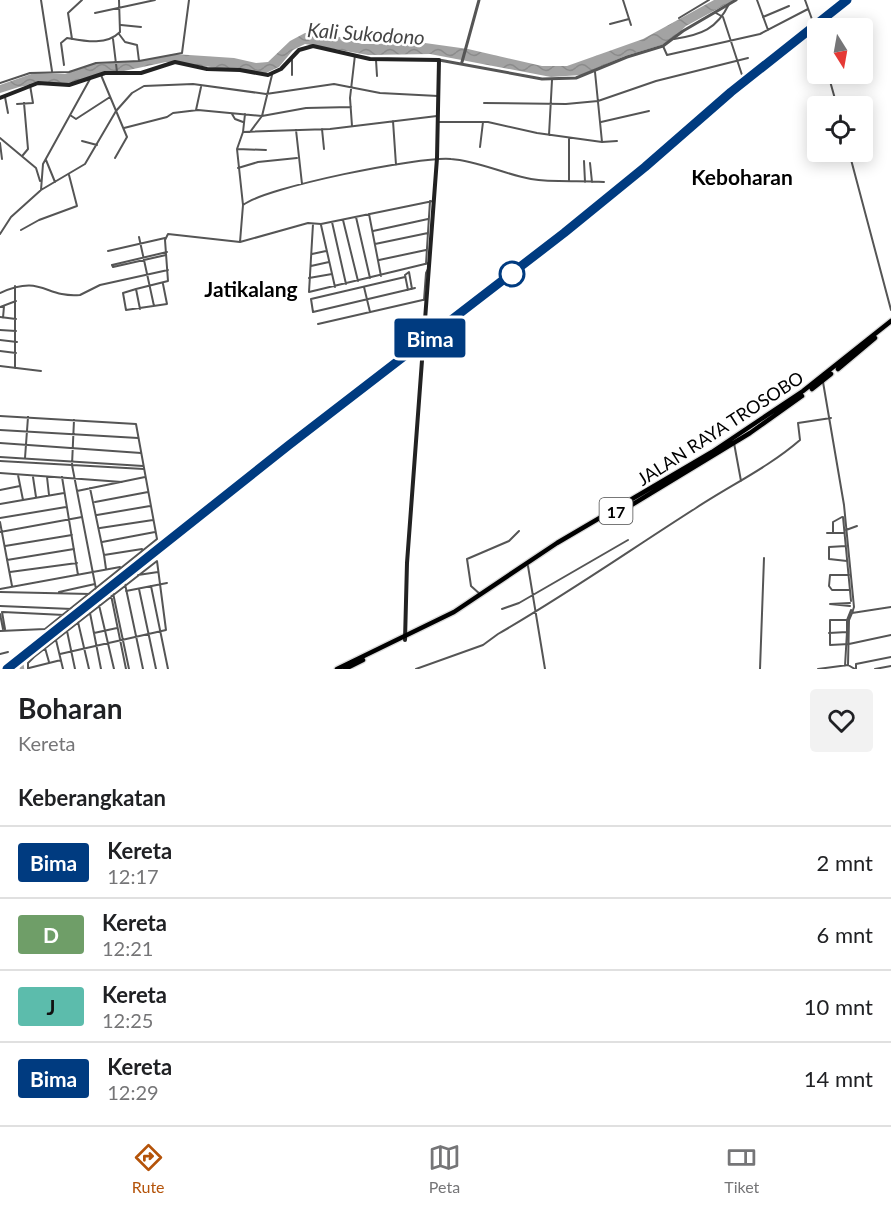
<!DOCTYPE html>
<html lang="id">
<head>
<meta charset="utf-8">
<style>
  body { margin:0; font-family:Lato,sans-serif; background:#f2f2f2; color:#202124; height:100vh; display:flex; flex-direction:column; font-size:22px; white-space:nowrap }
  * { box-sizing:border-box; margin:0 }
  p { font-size:20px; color:#757577 }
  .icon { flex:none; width:33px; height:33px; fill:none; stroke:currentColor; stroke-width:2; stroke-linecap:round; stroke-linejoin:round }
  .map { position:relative; height:669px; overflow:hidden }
  .panel { display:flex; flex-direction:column; background:#fff; flex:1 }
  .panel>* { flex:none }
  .badge { padding:0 12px; border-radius:4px; font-size:21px; line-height:39px }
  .needle { width:39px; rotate:169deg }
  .buttons { position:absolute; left:807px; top:18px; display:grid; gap:12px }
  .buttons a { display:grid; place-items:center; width:66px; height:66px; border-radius:6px; background:#fff; box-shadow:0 3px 15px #0003; font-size:30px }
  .map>.badge { position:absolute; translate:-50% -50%; box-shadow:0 0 0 3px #fff }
  h2 { padding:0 18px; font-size:22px; line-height:54px }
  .round { display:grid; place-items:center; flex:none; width:63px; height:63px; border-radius:6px; background:#f2f2f2 }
  .headline { display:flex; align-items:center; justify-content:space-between; height:102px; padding:0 18px }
  h1 { font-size:28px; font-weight:700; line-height:45px }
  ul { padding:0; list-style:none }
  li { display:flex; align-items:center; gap:18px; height:72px; padding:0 18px; border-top:2px solid #e0e0e0 }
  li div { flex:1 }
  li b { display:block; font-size:22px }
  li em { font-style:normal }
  li .badge { min-width:66px; font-weight:700; text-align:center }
  .dock { display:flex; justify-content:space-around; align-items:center; height:84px; border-top:2px solid #e0e0e0; background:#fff; font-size:16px; color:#757577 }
  .dock a { display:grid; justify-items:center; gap:3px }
  .dock .on { color:#b45309 }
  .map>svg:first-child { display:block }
  .water { fill:url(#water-waves) }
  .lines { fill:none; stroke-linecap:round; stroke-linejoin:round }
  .river { stroke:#a3a3a3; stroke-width:4.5 }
  .trunk-casing { stroke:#dbdbdb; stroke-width:7 }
  .minor { stroke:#555; stroke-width:2 }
  .tertiary { stroke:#555; stroke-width:3 }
  .secondary { stroke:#222; stroke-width:4 }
  .trunk { stroke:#000; stroke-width:4.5 }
  .rail-casing { stroke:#000; stroke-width:4 }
  .rail { stroke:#fff; stroke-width:1.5; stroke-dasharray:4.5; stroke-linecap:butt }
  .line-casing { stroke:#fff; stroke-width:14 }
  .line { stroke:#003b80; stroke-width:9 }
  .stop-dot { fill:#fff; stroke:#003b80; stroke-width:3 }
  .labels { text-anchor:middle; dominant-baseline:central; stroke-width:5; stroke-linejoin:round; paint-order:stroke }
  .shield { fill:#fff; stroke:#4c4c4c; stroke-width:1.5 }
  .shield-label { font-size:16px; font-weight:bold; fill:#000 }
  .street-label { font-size:18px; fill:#000; stroke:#fff }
  .water-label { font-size:20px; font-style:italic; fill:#444; stroke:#fff }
  .quarter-label { font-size:21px; font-weight:bold; fill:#000; stroke:#fff }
</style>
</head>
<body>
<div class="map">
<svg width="891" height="669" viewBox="0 0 891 669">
  <defs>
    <pattern id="water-waves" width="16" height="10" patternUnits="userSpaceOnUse" patternTransform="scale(1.5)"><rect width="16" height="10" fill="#a3a3a3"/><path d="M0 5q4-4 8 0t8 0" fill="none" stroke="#8b8b8b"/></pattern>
  </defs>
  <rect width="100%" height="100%" fill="#fff"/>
  <!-- water -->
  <path class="water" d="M714,0H734L686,26L668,43L625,56L581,75L551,77L430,54L368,55L305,44L293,50L279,67L266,73L166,62L68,83H41L19,87L0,93V85L34,73L65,74L94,64L141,61L174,54L234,58L256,63L268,62L290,41L305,33L323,32L362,44L425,43L468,49L542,66H567L643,39Z"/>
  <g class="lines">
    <!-- river -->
    <path class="river" d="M22,669L21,662L160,551"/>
    <!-- trunk casing -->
    <g class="trunk-casing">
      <path id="trunk" d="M838,369L875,338
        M812,389L831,374
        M620,512L750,433L802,396
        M337,669L454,612L557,543L712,452L803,391L891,321
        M345,669L363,660"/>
    </g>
    <!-- minor -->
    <path class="minor" d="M41,0L52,71
      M623,0L631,25
      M757,0L768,30
      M805,0L818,36
      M95,13L155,0
      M716,13L723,17L743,78
      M763,17L789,6
      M679,18L709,0
      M610,24L629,19
      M121,25L141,27
      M119,34L125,42L137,45L139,61
      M72,39L68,13L82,0
      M113,39L117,72
      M674,39C701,35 717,29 729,4
      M663,46L667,55L760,34L808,9
      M376,60L377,76
      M64,65L61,43L67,38C84,41 106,46 120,32L119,0
      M595,72L602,142L617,141
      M828,74L837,106
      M101,75L127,137L115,158
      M292,75V60
      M0,83L30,73L69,72L96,63L139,61L182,53L189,0
      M728,89L812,22
      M5,97L8,113
      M484,103L566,104L598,101L656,81L748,58
      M17,104L33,103L30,85
      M196,110L201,87
      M232,114L235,119L243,122
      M70,115L76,119L110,97
      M393,121L396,165
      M437,122H488L537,133L602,142
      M601,122L649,111
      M352,126L350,98L355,55
      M124,128L167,117L173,113L198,110L262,116L306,108L351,107
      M322,129L324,149
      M296,130L302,184
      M243,132L245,114
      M250,132L262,116L272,75
      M549,135L552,80
      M0,138L36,168L40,181
      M82,141L97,145
      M0,143L2,159
      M480,147L483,122
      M237,149L266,150
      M849,152L891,310
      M23,155L28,149L24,103
      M46,160L55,182
      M584,161L585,182
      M590,163L592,182
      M238,168L258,162L297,158
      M569,181V139
      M41,190L43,164L90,79
      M243,205C266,187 420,156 451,159C478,161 504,174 531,179C555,183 580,180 604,182
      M369,214L381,276
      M356,217L370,278
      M343,220L358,281
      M332,222L346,284
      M313,224L309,292L429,263
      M321,225L335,287
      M21,230L39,220L77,206L69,175
      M373,231L428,219
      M0,234L11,217L41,190L85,164L116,111L132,93L144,86L193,84L266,94L334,84L380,93L438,96
      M139,237L154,306
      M240,242L243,205L237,149L243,132L330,129L437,116
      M375,244L428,233
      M108,251L165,238
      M312,254L326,251
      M379,260L426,250
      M426,264L430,201
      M112,265L113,267L166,255
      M112,265L167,252
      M311,266L329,262
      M405,277L311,299L313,312L415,288
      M309,278L332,274
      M15,286V368
      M364,287L370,312
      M136,289L123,293L126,310L167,304L163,284
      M408,290L405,275L409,272L412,289
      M0,293C43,274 44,298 80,295L100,285L168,270
      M424,300L426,273L429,267
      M0,307L16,301
      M140,309L136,289L168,281L165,240L168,234L240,242L308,223L321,224L433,201
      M0,317L16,319
      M3,318L4,306
      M318,324L427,299
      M0,330L16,331
      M0,340L17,342
      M0,351L16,353
      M0,366L41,371
      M823,382L844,505L854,607L852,613L891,607
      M0,416L136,424L157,539L45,629L0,631
      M74,420L72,465L96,589
      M0,430L138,438
      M0,443L141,453
      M734,443L741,481
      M0,457L143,466
      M25,458L28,417
      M0,461L144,469
      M0,473L122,482
      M18,475L23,500L64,493
      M33,477L36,497
      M47,477L49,495
      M62,477L78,575
      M90,488L104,555L142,549
      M0,490L20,486
      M77,491L145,477
      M95,502L148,492
      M0,504L23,500
      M97,515L150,506
      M843,517L851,601
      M0,518L66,507
      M0,522L12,586
      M100,528L153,520
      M846,530L857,526
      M0,532L82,517
      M833,532V522L842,517
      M827,533H844
      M102,542L155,532
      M5,546L72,535
      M846,546L829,547V559L847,561
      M104,555L106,569
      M7,560L74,549
      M528,566L545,669
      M10,572L77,563
      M138,575L158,572
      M849,575H830L829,586L832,590H850
      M125,584L143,669
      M151,586L168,669
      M0,589L120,567
      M139,589L156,669
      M126,591L167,583
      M0,592L90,594
      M59,592L95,584
      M113,593L129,669
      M111,595L126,669
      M481,595L471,586L467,559L509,541L519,531
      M99,605L114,669
      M0,606L72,609
      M850,606L830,604L850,603
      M502,609L519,603L628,540
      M2,612L5,629
      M3,612L64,615
      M90,613L101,669
      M0,614L3,629
      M849,620H830V645L849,644L891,635
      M78,622L89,669
      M67,631L75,669
      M847,632V620L851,610
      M94,633L117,628
      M829,633L847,632L845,666
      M56,640L63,669
      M45,648L49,662
      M0,654L8,652
      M848,665L849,620L852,613
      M29,668L61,660
      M28,669V663L34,657L157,561L166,630L60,654
      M416,669L483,645L498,634C566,595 630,550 696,508C731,485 769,467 800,440L798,423L831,418
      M760,669L764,558
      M818,669L848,665L855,669
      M856,669V664L891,657
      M875,669L891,666"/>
    <!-- tertiary -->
    <path class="tertiary" d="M439,60L542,79L576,78L627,57L663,46L683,31L736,0
      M462,62L479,0"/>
    <!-- secondary -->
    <path class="secondary" d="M0,98L38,83L69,85L105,73H141L175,62L207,69L240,70L268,75L281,69L299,50L313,46L370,59L439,60L437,158L407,563L405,640"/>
    <!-- trunk -->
    <use href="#trunk" class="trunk"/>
    <!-- rail casing -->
    <g class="rail-casing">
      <path id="rail" d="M7,669L289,445L564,233L645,167L731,92L847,0"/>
    </g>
    <!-- rail -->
    <use href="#rail" class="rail"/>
  </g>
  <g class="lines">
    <!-- line casing -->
    <g class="line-casing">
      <path id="line" d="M7,669L289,445L564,233L645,167L731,92L847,0"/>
    </g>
    <!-- line -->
    <use href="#line" class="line"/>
  </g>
  <!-- markers -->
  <circle class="stop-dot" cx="512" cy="274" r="12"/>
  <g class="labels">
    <!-- shield labels -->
    <rect class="shield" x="599.5" y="498" width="33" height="26" rx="4.5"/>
    <g class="shield-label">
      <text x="616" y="511">17</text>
    </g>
    <!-- street labels -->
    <g class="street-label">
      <text transform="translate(720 428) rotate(-33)">JALAN RAYA TROSOBO</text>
    </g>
    <!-- water labels -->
    <g class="water-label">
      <text transform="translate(366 33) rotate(4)">Kali Sukodono</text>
    </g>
    <!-- quarter labels -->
    <g class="quarter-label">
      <text x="742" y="176">Keboharan</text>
      <text x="251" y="288">Jatikalang</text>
    </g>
  </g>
</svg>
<div class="buttons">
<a><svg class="needle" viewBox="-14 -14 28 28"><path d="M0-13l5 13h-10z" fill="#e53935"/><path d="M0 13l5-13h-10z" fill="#757577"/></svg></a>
<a><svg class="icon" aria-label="locate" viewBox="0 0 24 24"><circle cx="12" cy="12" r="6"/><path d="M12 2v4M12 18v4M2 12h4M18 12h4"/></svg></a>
</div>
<b class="badge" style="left:430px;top:338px;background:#003b80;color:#fff">Bima</b>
</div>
<section class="panel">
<div class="headline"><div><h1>Boharan</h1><p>Kereta</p></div><a class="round"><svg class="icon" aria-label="heart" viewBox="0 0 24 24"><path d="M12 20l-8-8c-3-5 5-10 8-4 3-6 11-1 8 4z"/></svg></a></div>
<h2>Keberangkatan</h2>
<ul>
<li><span class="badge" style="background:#003b80;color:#fff">Bima</span><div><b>Kereta</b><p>12:17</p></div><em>2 mnt</em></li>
<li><span class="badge" style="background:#6f9e68;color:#fff">D</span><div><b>Kereta</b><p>12:21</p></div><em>6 mnt</em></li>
<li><span class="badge" style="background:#5cbcac;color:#111">J</span><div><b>Kereta</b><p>12:25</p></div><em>10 mnt</em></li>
<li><span class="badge" style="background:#003b80;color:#fff">Bima</span><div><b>Kereta</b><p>12:29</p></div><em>14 mnt</em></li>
</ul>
</section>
<nav class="dock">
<a class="on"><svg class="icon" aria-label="directions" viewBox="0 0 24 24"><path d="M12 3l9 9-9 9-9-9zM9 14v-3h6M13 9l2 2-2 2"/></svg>Rute</a>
<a><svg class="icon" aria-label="map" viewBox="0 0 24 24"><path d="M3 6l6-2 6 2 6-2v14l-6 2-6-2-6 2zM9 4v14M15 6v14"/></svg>Peta</a>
<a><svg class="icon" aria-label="tickets" viewBox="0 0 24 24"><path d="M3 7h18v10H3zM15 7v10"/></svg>Tiket</a>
</nav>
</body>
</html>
